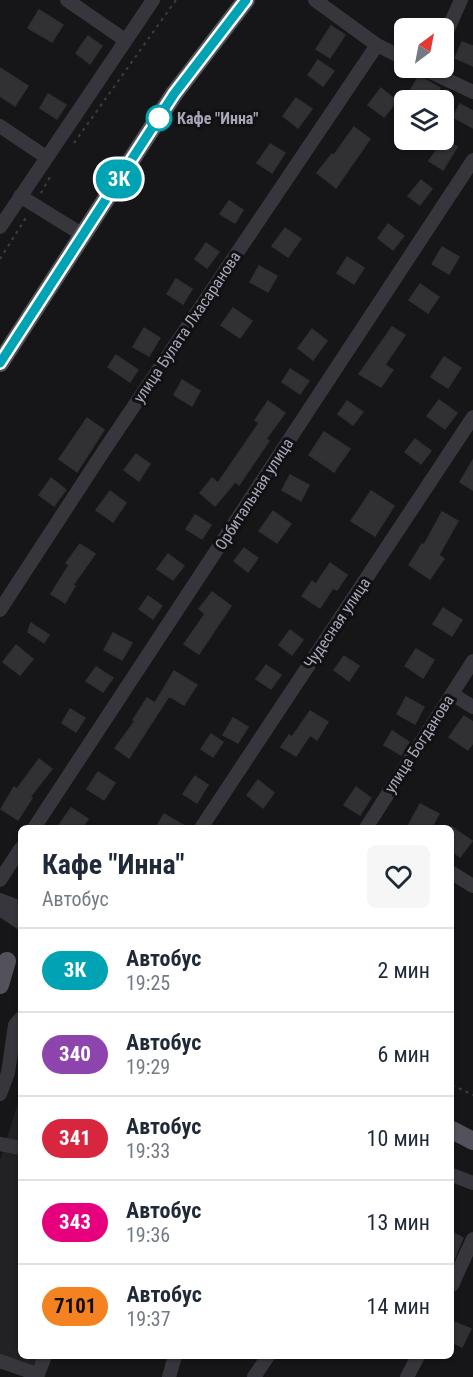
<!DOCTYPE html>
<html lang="ru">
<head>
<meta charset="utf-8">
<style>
  body { margin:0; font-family:"Roboto Condensed",sans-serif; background:#f6f6f7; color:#1f2937; height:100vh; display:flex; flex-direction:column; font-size:22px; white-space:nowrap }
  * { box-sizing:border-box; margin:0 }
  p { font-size:20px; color:#747a83 }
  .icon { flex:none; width:33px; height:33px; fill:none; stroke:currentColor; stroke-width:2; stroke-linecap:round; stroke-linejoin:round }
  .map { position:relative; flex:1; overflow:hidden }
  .panel { position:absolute; left:18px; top:825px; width:436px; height:534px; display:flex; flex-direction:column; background:#fff; border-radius:9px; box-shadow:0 2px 4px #0004 }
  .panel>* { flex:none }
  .badge { padding:0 12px; border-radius:20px; font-size:21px; line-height:39px }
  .needle { width:39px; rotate:32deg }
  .tools { position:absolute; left:394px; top:18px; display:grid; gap:12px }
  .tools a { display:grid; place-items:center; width:60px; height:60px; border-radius:9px; background:#fff; box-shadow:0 2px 4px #0004; font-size:30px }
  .map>.badge { position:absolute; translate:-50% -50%; box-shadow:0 0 0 3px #fff }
  .round { display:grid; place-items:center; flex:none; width:63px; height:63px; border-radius:9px; background:#f6f6f7 }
  .summary { display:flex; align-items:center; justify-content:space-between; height:102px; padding:0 24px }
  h1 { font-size:28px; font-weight:700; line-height:45px }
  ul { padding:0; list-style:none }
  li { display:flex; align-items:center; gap:18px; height:84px; padding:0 24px; border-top:2px solid #e0e1e3 }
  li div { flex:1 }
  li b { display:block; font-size:22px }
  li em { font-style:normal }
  li .badge { min-width:66px; font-weight:700; text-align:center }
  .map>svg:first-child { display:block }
  .built { fill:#222124 }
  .building { fill:#313033; stroke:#302f33; stroke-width:1.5 }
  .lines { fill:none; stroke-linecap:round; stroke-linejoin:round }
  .path { stroke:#3c3c43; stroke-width:2; stroke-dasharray:3 4.5; stroke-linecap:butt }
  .minor { stroke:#37363c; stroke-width:14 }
  .major { stroke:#53515b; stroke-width:18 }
  .line-casing { stroke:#fff; stroke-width:14 }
  .line { stroke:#00a3b4; stroke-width:9 }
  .stop-dot { fill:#fff; stroke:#00a3b4; stroke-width:3 }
  .labels { text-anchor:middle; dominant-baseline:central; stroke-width:6; stroke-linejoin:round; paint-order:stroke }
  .stop-label { font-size:16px; font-weight:bold; fill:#a7a6b8; stroke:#111012; text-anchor:start }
  .street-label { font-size:16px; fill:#a7a6b8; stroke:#111012 }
</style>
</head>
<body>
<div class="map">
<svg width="473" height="1377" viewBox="0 0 473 1377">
  <rect width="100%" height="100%" fill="#161517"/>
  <!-- built -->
  <path class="built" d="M21,1093V1356H38L34,1368L0,1355V1160Z"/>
  <!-- building -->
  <path class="building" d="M39,10L63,25L52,42L28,28Z
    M331,26L345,35L330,58L316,49Z
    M88,36L102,46L90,64L76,53Z
    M462,42L473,46V66L455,58Z
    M318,60L334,71L323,86L308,75Z
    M0,68L28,86L15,106L0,96Z
    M419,76L440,88L433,100H422L409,93Z
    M381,88L397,101L384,117L368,105Z
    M48,94L66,105L57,119L40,108Z
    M296,98L312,109L298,128L283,116Z
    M460,104L473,111V128L453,117Z
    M354,127L370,139L336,188L317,173L332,154L334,155Z
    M444,138L457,147L443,170L429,161Z
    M270,144L285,153L272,173L257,163Z
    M421,180L432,189L420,205L408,196Z
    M229,201L243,210L235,223L220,214Z
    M388,224L404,236L393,250L378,238Z
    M285,228L301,239L288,257L272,246Z
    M206,243L219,252L207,268L195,259Z
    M442,247L459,257L449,274L432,264Z
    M347,257L364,268L354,284L337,273Z
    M259,266L277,276L268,292L250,282Z
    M176,279L192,289L183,304L167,294Z
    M420,284L439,297L428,313L409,300Z
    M233,308L252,321L240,338L221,325Z
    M392,327L405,335L385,365L393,370L381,387L359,374Z
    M144,328L160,338L149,356L133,347Z
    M312,329L327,341L313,360L298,348Z
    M116,355L138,370L130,382L108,367Z
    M444,357L461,368L448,388L431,377Z
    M290,369L309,381L300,394L282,382Z
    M182,380L200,391L192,406L174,395Z
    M439,400L457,413L445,429L427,416Z
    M268,401L285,413L266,439L269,441L239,485L235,482L215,506L200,493L212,478L218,483L259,423L255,420Z
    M347,401L363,412L353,425L338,414Z
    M87,418L104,430L77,472L59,459Z
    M324,432L350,449L334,472L309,455Z
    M415,439L431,451L421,464L405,452Z
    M136,454L150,464L139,481L124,470Z
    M473,460V490L460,482Z
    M290,475L309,485L301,501L282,490Z
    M51,478L66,490L54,506L39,495Z
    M110,491L126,503L113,522L96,510Z
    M371,491L394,506L375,536L351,521Z
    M273,511L291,524L277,543L259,531Z
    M442,512L458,521L439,555L444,559L430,579L409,565L422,544L424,545Z
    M195,515L211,525L202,539L186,529Z
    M80,544L95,554L73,585L75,586L65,603L51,594L69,565L66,563Z
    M244,548L258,558L248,572L234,561Z
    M168,554L184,566L173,580L157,569Z
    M330,563L347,575L337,590L333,588L320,608L302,596L312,581L316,584Z
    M212,592L231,606L199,654L184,644L205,614L199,609Z
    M148,596L162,606L153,619L139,609Z
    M443,608L462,620L452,636L433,624Z
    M31,623L49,635L44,643L28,632Z
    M290,630L303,640L292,655L279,645Z
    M113,633L132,643L122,660L104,650Z
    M16,645L33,659L20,675L3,662Z
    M416,649L434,660L423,678L405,666Z
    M344,656L359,666L349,681L334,670Z
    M266,665L281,675L271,689L256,679Z
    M96,667L113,678L103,692L86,681Z
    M174,671L197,685L184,705L169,696L129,758L115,748L135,721L133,720L147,698L155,703Z
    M406,697L424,707L415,724L397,714Z
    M70,709L85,718L76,732L62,723Z
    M310,711L328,722L317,740L310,735L296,756L281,747L289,735L292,737Z
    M464,716L473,722V743L468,750L449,737Z
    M233,718L248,727L238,743L223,735Z
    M392,731L409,742L401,755L384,745Z
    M211,734L223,742L213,757L201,749Z
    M39,759L52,769L30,797L32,798L18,820L1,809L14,787L17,789Z
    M98,772L115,783L104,800L87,789Z
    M195,776L208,785L197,803L183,794Z
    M258,780L274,793L263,808L247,795Z
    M356,787L371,798L360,815L344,805Z
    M420,804L439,814L431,828H407Z
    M71,808L88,819L82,828H57Z
    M164,814L188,828H156Z
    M452,827L472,841L460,857L452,851Z
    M452,1232L463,1238L452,1264Z
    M452,1321L471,1329L462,1347L452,1342Z"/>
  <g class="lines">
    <!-- path -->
    <path class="path" d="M74,143L176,0
      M41,193L50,177
      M0,259L27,216
      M452,1085L473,1095"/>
    <!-- minor -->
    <path class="minor" d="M67,0L125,40
      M315,0L377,45L405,59
      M444,38L461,0
      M422,68L473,92
      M0,126L46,157
      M20,196L83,235
      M0,227L153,0
      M0,610L105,449L377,45
      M452,694L473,707
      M34,828L473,160
      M201,828L473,417
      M366,828L473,661
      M452,873L473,886
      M0,880L21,848
      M0,900L21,908
      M0,909L21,923
      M0,1094L8,1073L15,1025L21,1018
      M0,1144L21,1148
      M452,1175L473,1183
      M452,1285L473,1239
      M0,1361L37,1374
      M37,1377L45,1356
      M169,1377L175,1356
      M254,1377L268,1356
      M407,1377L418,1356"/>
    <!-- major -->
    <path class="major" d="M0,363L174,94L246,0
      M0,985L7,961
      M452,1130L473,1141"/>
  </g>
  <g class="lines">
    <!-- line casing -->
    <g class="line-casing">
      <path id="line" d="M0,363L174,94L246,0"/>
    </g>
    <!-- line -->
    <use href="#line" class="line"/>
  </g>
  <!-- markers -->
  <circle class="stop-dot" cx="159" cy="118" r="12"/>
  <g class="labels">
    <!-- stop labels -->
    <g class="stop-label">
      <text x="177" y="118">Кафе "Инна"</text>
    </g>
    <!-- street labels -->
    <g class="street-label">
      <text transform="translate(187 327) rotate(-56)">улица Булата Лхасаранова</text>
      <text transform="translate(254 494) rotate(-57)">Орбитальная улица</text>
      <text transform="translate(337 623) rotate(-56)">Чудесная улица</text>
      <text transform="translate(419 744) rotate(-57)">улица Богданова</text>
    </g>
  </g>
</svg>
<div class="tools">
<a><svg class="needle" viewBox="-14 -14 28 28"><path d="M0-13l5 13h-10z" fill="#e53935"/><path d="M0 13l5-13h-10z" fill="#747a83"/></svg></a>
<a><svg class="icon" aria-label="layers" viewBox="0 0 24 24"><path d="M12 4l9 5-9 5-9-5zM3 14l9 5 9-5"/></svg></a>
</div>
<b class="badge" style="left:119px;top:179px;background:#00a3b4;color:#fff">3К</b>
<section class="panel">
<div class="summary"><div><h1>Кафе &quot;Инна&quot;</h1><p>Автобус</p></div><a class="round"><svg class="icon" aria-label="heart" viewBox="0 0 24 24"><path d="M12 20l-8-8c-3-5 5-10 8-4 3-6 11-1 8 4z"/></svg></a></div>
<ul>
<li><span class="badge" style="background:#00a3b4;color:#fff">3К</span><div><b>Автобус</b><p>19:25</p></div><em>2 мин</em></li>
<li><span class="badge" style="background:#8e44ad;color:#fff">340</span><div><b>Автобус</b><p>19:29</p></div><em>6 мин</em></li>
<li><span class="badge" style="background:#d7263d;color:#fff">341</span><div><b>Автобус</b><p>19:33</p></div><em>10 мин</em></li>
<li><span class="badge" style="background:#e6007e;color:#fff">343</span><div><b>Автобус</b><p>19:36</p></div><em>13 мин</em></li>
<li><span class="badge" style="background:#f58220;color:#111">7101</span><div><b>Автобус</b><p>19:37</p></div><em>14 мин</em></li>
</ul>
</section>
</div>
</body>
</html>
